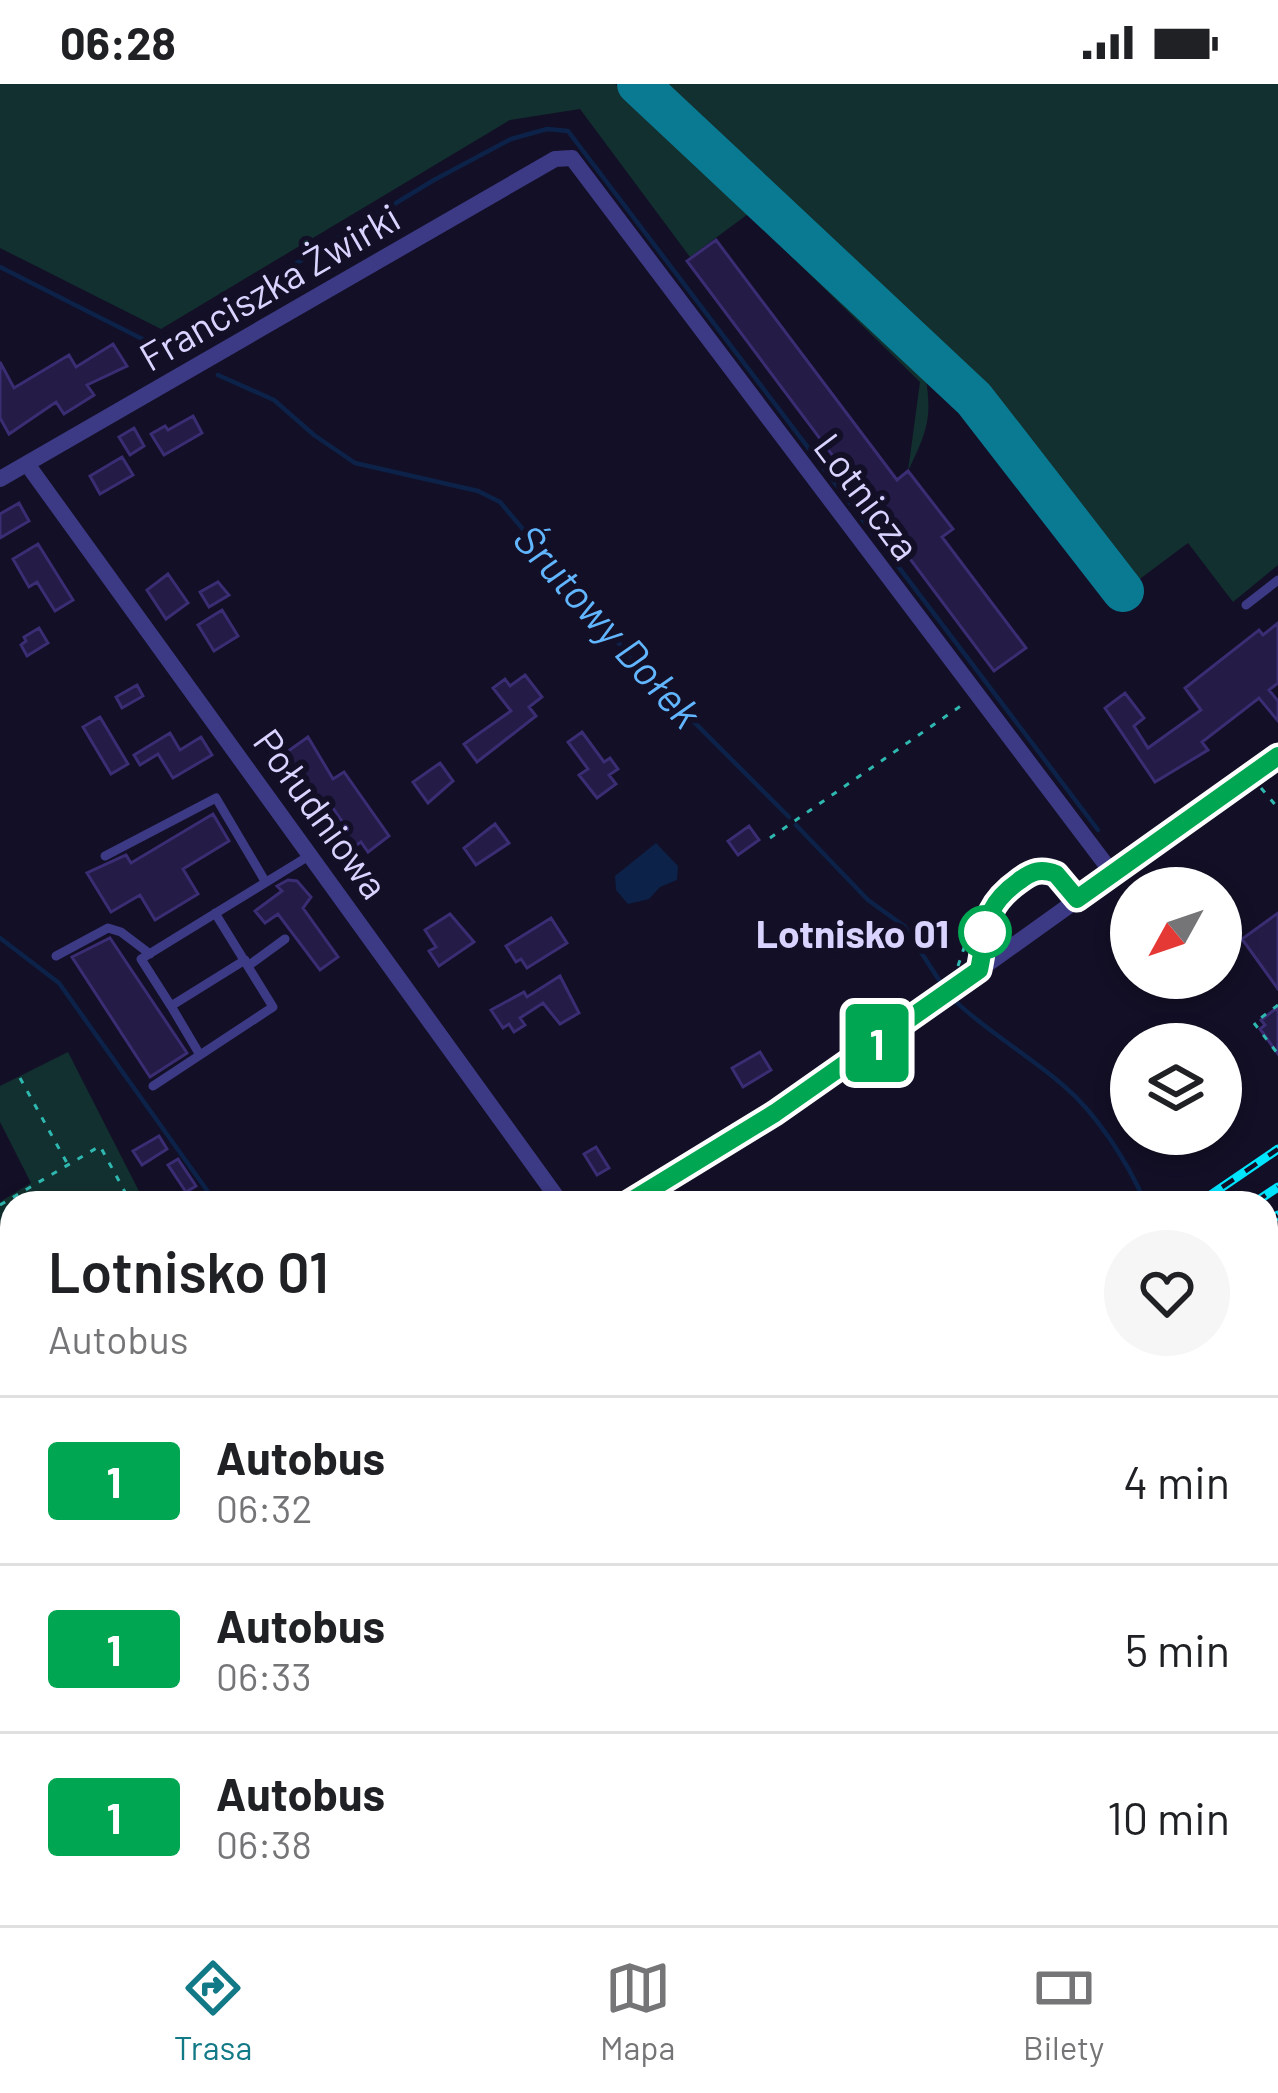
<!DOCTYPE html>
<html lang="pl">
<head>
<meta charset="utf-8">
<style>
  body { margin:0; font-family:Barlow,sans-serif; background:#f6f6f6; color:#202124; height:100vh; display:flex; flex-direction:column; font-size:45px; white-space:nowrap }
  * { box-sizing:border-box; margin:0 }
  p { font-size:39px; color:#757577 }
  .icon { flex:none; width:66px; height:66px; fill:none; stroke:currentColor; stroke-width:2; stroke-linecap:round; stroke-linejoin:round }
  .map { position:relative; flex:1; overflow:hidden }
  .drawer { position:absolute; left:0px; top:1107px; width:1278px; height:735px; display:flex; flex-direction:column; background:#fff; border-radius:36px 36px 0 0; box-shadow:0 6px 18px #0003 }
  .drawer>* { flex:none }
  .badge { padding:0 24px; border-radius:9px; font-size:42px; line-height:78px }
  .needle { width:78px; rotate:230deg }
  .controls { position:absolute; left:1110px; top:783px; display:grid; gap:24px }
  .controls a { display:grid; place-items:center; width:132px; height:132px; border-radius:50%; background:#fff; box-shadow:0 6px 18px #0003; font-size:60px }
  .map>.badge { position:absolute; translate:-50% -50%; box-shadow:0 0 0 6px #fff }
  .round { display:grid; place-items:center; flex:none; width:126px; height:126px; border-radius:63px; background:#f6f6f6 }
  .summary { display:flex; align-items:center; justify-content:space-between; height:204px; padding:0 48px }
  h1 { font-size:57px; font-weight:600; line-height:90px }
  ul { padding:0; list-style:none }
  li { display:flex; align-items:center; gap:36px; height:168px; padding:0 48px; border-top:3px solid #e0e0e0 }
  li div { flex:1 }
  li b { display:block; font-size:45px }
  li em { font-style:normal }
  li .badge { min-width:132px; font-weight:700; text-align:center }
  .status { display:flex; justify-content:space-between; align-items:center; height:84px; padding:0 60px; background:#fff; direction:ltr }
  .status svg { height:33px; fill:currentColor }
  .tabs { display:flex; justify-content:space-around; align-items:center; height:168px; border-top:3px solid #e0e0e0; background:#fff; font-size:33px; color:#757577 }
  .tabs a { display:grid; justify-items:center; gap:6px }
  .tabs .active { color:#127987 }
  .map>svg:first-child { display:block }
  .green { fill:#12302f }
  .water { fill:#0c2248 }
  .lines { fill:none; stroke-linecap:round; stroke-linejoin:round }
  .stream { stroke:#0c2248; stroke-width:4.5 }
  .taxiway { stroke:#0a7a92; stroke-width:42 }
  .building { fill:#241b47; stroke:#3b2d73; stroke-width:3 }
  .path { stroke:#2fb8b0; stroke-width:3; stroke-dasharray:6 9; stroke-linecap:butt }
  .lane { stroke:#3d3a85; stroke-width:9 }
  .street { stroke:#3d3a85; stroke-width:16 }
  .rail-casing { stroke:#00e5ff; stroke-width:9 }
  .rail { stroke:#130f26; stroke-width:4.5; stroke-dasharray:14; stroke-linecap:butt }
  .line-casing { stroke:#fff; stroke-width:27 }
  .line { stroke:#00a651; stroke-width:18 }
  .stop-dot { fill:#fff; stroke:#00a651; stroke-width:6 }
  .labels { text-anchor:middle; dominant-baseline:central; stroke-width:12; stroke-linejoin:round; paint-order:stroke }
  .street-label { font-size:39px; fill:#d9d4ff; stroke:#130f26 }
  .stop-label { font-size:39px; font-weight:bold; fill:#d9d4ff; stroke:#130f26; text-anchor:end }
  .water-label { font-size:42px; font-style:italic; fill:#62b6ff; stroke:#130f26 }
</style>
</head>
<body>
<div class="status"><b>06:28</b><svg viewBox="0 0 49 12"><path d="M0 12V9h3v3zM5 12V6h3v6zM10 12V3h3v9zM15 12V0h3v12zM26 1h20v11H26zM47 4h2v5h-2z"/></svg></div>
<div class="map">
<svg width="1278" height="1841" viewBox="0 0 1278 1841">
  <rect width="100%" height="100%" fill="#130f26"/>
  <!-- green -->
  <path class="green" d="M0,0H615L923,280C933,329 930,342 908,387L920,298L748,130L690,173L580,25L510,36L161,245L0,164Z
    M650,0H1278V481L1233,518L1188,459L1129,503L980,310Z
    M68,968L145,1119H12V1438L0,1445V1118L31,1099L0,1038V1002Z"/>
  <!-- water -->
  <path class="water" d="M656,759L678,782L677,796L660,803L649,815L628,820L616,806L615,792Z"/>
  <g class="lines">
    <!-- stream -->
    <path class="stream" d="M0,183L170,269
      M158,263L434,96L511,55L547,45L568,47L1098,746
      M218,291L274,316L314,351L355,379L478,407L500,418L638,582L789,733
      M796,741L868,816L904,842L939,896
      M0,854L59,899L216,1119
      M953,915C987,948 1029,971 1064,1002C1097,1030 1128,1079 1145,1118"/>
    <!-- taxiway -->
    <path class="taxiway" d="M638,0L974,315L1123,507"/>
  </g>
  <!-- building -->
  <path class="building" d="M716,156L897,396L908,387L953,445L942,453L1026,564L994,587L687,177Z
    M113,260L127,282L87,301L94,311L64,330L56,318L9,350L0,334V278L14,304L69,271L76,283Z
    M193,332L202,349L164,371L151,350L165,342L168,346Z
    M134,344L144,362L130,371L119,353Z
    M122,373L133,391L100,410L90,392Z
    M19,419L29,437L0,454V430Z
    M38,460L73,516L55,527L37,498L29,503L13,475Z
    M168,490L188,519L166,535L147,506Z
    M218,498L229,511L209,523L200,508Z
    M222,526L238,552L214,567L198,541Z
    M1278,539V599L1269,606L1278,617V637L1259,614L1202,658L1208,666L1155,698L1105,624L1125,609L1144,634L1134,642L1148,664L1201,626L1185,604L1259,546L1263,551Z
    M39,544L48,559L27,572L21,561L26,557L24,553Z
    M525,591L542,613L529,623L536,632L477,678L464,660L511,627L493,604L505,595L510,602Z
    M137,601L143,612L122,624L116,613Z
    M100,633L128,680L111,690L83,643Z
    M582,648L604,678L610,674L618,685L609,691L616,700L597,714L579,691L588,685L568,658Z
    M170,649L180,666L201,653L212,671L173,694L158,670L140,681L134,671Z
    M308,653L333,695L344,688L389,752L368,768L361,758L352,764L342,750L348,746L326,714L321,718L284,670Z
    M440,679L453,697L428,719L413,698Z
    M213,730L229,757L183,785L198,810L155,836L140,811L111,828L87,789L126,771L131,779Z
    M495,740L509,759L476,781L464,764Z
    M749,742L759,756L738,771L728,757Z
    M288,796L297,797L311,813L303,824L338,873L320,886L278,830L265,839L255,827L282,807L277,802Z
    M1278,829V905L1242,855Z
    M450,830L474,858L439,882L429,867L436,863L425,846Z
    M551,834L567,859L527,884L521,875L516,878L506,862Z
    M110,854L187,969L150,993L72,873Z
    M560,892L579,929L560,940L543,919L520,934L525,941L514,948L509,940L503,944L491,926L524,908L527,913Z
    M1278,923V970L1260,945L1265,941L1261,936Z
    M760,968L771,986L743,1003L732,984Z
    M159,1052L167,1065L142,1081L133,1067Z
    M596,1063L609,1084L597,1091L584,1070Z
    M178,1075L196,1102L186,1108L168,1081Z
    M1278,1353V1610L1266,1582V1358Z
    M12,1571V1682L0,1664V1579Z"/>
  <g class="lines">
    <!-- path -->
    <path class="path" d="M1261,704L1278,724
      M770,754L965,619
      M958,882L974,834
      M1278,921L1254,939L1278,970
      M20,994L67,1079
      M0,1121L100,1062L131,1119
      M0,1227L12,1220
      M0,1256L12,1278
      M0,1335L12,1328
      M0,1434L12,1427
      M1266,1757L1278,1752
      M735,1830L742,1841
      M1067,1841L1094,1830"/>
    <!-- lane -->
    <path class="lane" d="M1246,521L1278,496
      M105,772L216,714L265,797
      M56,872L108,844L121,848L150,870
      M245,876L171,922L141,875L312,770
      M248,882L285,855
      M979,886C984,865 983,838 994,819C998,810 1008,805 1015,799C1043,778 1060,788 1077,815
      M171,922L200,971
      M153,1002L273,923L215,829
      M1278,1229L1274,1230L1278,1240
      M0,1494L12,1496
      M1266,1651L1278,1645
      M1266,1691L1278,1724
      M0,1693L12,1710
      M0,1803L12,1795
      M1266,1804L1278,1799
      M927,1830L930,1838L927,1841
      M495,1841L515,1830
      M1178,1841L1204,1830"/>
    <!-- street -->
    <path class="street" d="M27,380L561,1119
      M0,395L555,75L572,74L1113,790
      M628,1119L838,987L1278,672
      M0,1470L12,1463
      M1266,1781L1278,1776
      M1120,1841L1146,1830"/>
    <!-- rail casing -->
    <g class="rail-casing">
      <path id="rail" d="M1199,1119L1278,1065
        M1254,1119L1278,1103
        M1266,1139L1278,1131
        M135,1841L151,1830
        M205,1841L221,1830"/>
    </g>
    <!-- rail -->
    <use href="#rail" class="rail"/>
  </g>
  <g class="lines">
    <!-- line casing -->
    <g class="line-casing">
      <path id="line" d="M628,1119L775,1029L979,886C988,844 981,824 1019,797C1032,787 1041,784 1056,790L1077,815L1278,672"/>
    </g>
    <!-- line -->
    <use href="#line" class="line"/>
  </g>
  <!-- markers -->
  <circle class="stop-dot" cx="985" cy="848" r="24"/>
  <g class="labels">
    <!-- street labels -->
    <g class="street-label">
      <text transform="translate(269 202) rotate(-30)">Franciszka Żwirki</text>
      <text transform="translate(868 412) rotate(53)">Lotnicza</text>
      <text transform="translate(322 729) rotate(54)">Południowa</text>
    </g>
    <!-- stop labels -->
    <g class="stop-label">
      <text x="949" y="848">Lotnisko 01</text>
    </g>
    <!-- water labels -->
    <g class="water-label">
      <text transform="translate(609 541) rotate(48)">Śrutowy Dołek</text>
    </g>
  </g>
</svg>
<div class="controls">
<a><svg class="needle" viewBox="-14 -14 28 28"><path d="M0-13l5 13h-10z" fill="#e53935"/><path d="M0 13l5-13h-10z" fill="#757577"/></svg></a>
<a><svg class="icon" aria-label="layers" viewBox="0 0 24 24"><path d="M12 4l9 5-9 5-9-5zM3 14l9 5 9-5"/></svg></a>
</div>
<b class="badge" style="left:877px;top:959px;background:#00a651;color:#fff">1</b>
<section class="drawer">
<div class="summary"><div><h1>Lotnisko 01</h1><p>Autobus</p></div><a class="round"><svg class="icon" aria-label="heart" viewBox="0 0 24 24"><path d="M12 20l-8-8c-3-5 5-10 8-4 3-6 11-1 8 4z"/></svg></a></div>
<ul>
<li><span class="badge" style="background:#00a651;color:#fff">1</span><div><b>Autobus</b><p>06:32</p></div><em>4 min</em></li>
<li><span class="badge" style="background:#00a651;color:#fff">1</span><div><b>Autobus</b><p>06:33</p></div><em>5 min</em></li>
<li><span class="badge" style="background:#00a651;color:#fff">1</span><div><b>Autobus</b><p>06:38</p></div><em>10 min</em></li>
</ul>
</section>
</div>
<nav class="tabs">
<a class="active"><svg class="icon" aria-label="directions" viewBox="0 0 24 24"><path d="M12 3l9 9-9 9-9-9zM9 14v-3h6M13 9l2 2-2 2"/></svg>Trasa</a>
<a><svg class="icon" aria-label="map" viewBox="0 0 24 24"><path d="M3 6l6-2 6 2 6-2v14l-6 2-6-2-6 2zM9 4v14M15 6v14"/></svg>Mapa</a>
<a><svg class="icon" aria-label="tickets" viewBox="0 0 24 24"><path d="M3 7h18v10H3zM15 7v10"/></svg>Bilety</a>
</nav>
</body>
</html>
